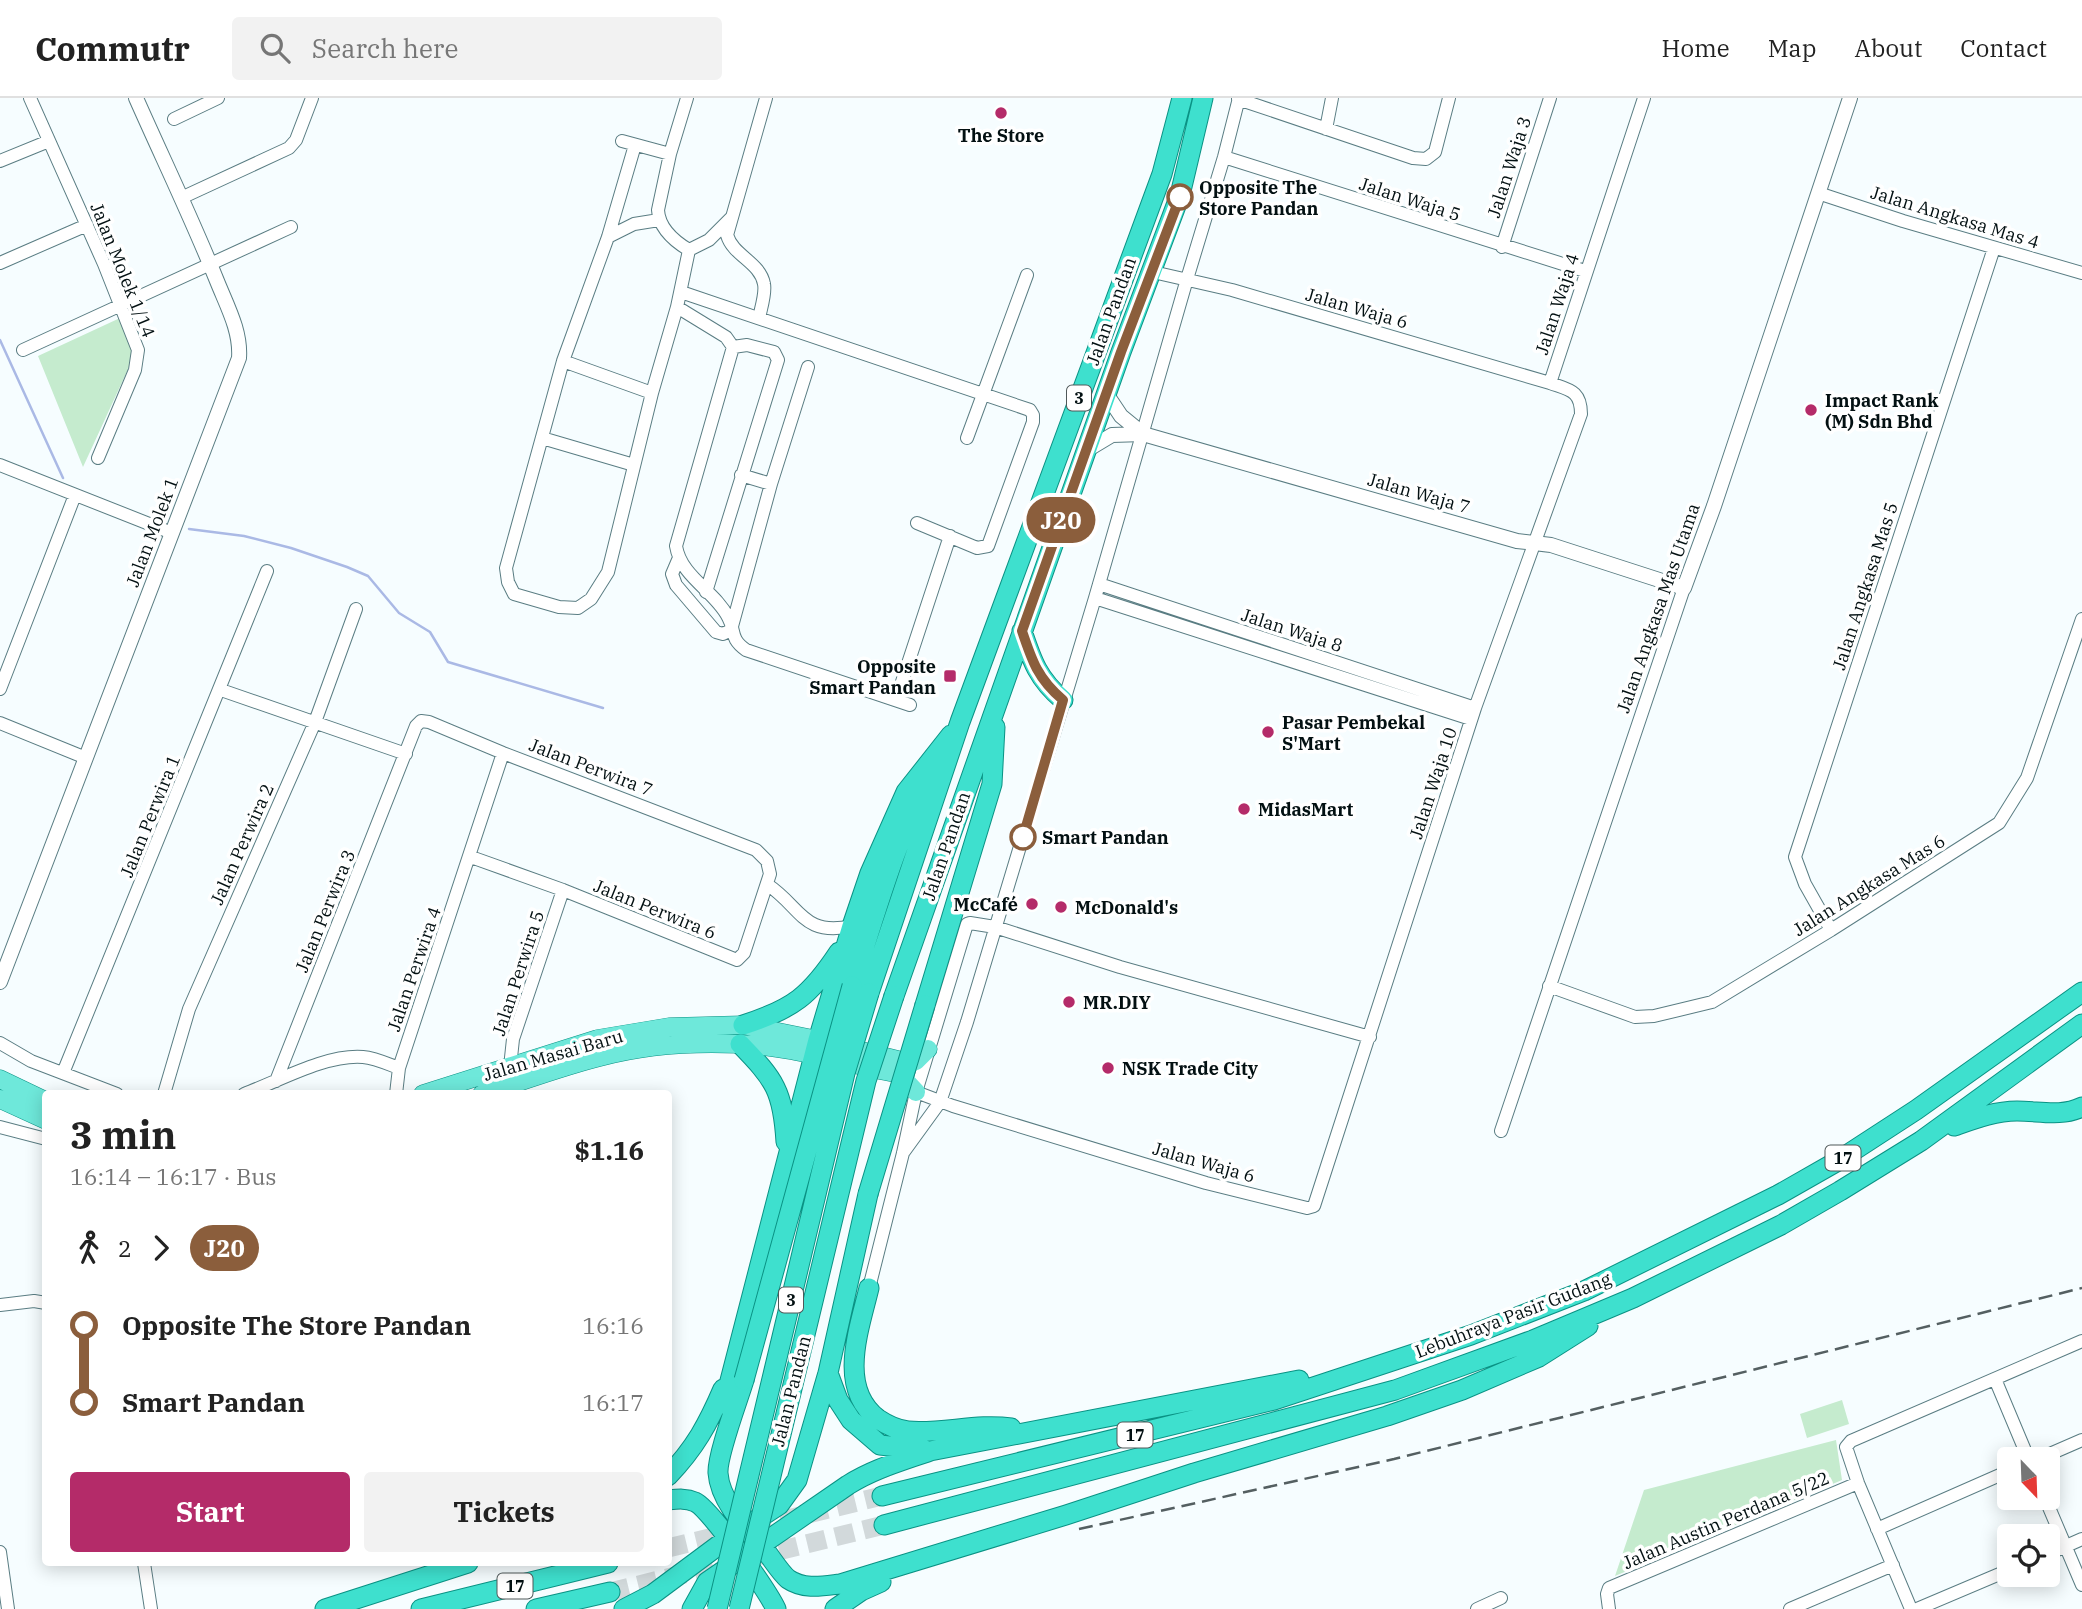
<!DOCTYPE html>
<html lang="en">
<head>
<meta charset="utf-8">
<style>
  body { margin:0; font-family:"IBM Plex Serif",serif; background:#f2f2f2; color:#222; height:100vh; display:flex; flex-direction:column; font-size:26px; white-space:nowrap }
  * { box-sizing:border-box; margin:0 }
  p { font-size:23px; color:#767676 }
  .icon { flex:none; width:38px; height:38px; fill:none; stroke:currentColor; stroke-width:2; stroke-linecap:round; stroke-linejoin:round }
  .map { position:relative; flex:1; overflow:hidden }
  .side { position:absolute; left:42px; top:992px; width:630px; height:476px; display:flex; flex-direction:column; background:#fff; border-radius:7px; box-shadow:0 4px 18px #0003 }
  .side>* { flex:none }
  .badge { padding:0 14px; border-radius:23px; font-size:24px; line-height:46px }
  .needle { width:46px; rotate:157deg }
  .tools { position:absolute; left:1997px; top:1349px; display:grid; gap:14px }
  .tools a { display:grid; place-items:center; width:63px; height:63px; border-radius:7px; background:#fff; box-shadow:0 4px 18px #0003; font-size:35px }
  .map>.badge { position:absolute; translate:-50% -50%; box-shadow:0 0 0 4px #fff }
  .legs { display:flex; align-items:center; gap:10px; height:77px; padding:0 28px; font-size:23px }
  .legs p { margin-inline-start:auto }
  .head { display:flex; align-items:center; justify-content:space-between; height:119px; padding:0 28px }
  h1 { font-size:38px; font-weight:800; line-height:52px }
  .primary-button { display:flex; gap:14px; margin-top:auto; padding:14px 28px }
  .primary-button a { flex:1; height:80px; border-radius:7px; background:#b42b69; color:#fff; font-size:28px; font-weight:800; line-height:80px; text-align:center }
  .primary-button a+a { background:#f2f2f2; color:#222 }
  ul { padding:0 28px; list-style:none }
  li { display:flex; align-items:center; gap:24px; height:77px; font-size:26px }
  li i { display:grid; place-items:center; width:10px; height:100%; margin:0 9px; background:currentColor }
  li i::after { content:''; width:18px; height:18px; margin:-9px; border:5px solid; border-radius:50%; background:#fff }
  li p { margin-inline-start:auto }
  li:first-child i { background:linear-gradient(#0000 50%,currentColor 0) }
  li:last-child i { background:linear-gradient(currentColor 50%,#0000 0) }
  header { display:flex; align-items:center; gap:42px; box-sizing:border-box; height:98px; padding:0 35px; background:#fff; border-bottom:2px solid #e0e0e0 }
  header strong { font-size:33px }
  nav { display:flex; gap:38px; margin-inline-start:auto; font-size:24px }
  .search { width:490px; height:63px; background:#f2f2f2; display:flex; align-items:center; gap:18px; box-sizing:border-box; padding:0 24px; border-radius:7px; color:#767676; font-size:26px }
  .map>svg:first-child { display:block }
  .green { fill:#c5ebce }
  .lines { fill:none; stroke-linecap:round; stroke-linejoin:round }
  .stream { stroke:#aab9e5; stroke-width:2.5 }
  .trunk-tunnel { stroke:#d2d9db; stroke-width:19; stroke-dasharray:19 10; stroke-linecap:butt }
  .minor-casing { stroke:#5a7d83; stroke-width:14 }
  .tertiary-casing { stroke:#5a7d83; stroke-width:16 }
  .primary-casing { stroke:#0a9284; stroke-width:19 }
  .trunk-casing { stroke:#0a9284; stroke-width:21 }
  .minor { stroke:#fff; stroke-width:12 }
  .tertiary { stroke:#fff; stroke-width:14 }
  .primary { stroke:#6ee8da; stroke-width:18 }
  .trunk { stroke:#3ee0ce; stroke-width:19 }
  .rail { stroke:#545f61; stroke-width:2.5; stroke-dasharray:14 7; stroke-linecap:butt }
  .trunk-bridge-casing { stroke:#0a9284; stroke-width:21; stroke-linecap:butt }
  .trunk-bridge { stroke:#3ee0ce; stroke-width:19 }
  .line-1-casing { stroke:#fff; stroke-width:16 }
  .line-1 { stroke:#8b5e3c; stroke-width:10 }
  .poi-dot { fill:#b42b69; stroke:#fff; stroke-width:2.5 }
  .stop-1-dot { fill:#fff; stroke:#8b5e3c; stroke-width:3.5 }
  .labels { text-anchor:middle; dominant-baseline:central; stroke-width:7; stroke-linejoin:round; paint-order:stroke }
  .shield { fill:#fff; stroke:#4f5859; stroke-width:2 }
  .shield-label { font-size:16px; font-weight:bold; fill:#031012 }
  .poi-label { font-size:18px; font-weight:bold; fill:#031012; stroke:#fff; text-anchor:start }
  .street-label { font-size:18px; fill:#031012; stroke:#fff }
  .stop-label { font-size:18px; font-weight:bold; fill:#031012; stroke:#fff; text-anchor:start }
</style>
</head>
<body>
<header>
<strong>Commutr</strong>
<div class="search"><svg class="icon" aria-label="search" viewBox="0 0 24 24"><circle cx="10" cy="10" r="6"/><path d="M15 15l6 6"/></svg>Search here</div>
<nav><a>Home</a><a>Map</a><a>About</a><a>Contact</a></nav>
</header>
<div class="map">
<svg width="2082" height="1511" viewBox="0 0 2082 1511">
  <rect width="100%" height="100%" fill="#f6fdff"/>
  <!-- green -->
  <path class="green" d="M120,220L135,256L83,369L38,258Z
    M1842,1302L1849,1326L1807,1340L1800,1316Z
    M1836,1342L1842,1382L1615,1478L1644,1392Z"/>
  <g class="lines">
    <!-- stream -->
    <path class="stream" d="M0,242L63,380
      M189,431L244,438L291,450L347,469L368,478L399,515L430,534L448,564L603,610"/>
    <!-- trunk-tunnel -->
    <path class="trunk-tunnel" d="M668,1450L882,1398
      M610,1494L884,1427"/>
    <!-- minor casing -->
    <g class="minor-casing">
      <path id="minor" d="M30,0L104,166L138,252L135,272L98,360
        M687,0L670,56L658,112C659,130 674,143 689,152
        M1238,1L1413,60L1426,61L1435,54L1449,0
        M174,21L218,0
        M1326,31L1332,0
        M622,43L670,56
        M635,47L608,139L563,263L506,470L508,484L514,496L559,509L578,510L591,501L608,474L652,295L677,209
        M1224,59L1585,173
        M0,63L49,43
        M1818,95L1903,123L2082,175
        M181,100L289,50L296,42L312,0
        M731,120L709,142L689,152L677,209L726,239L733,249L676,448C681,479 715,493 728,519C736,533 729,540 746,552L910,607
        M608,139L634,126L659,122
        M1502,149L1550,0
        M0,165L87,127
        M681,194L1030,312L1033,317V324L988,448L977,450L917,425
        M759,220C761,210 766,195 764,186C760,164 733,158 727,137L766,0
        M23,252L291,129
        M563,263L652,295
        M1550,285L1644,0
        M542,340L634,367
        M967,340L1027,177
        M0,367L172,435
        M741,377L771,386
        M678,462L672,476L676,487L716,534L723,536L731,532L771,386L808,269
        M1099,486L1475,610
        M706,494L778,262L774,254L747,247L733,249
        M1095,500L1471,621
        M0,591L75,397
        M221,592L406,656
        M896,602L950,438
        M0,625L86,660
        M768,787C801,809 803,839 852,828
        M1831,832L1805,786L1795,759L1994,150
        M1549,888L1635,919L1654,918L1712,904L1831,832L1999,725L2027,680L2082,521
        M0,945L31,963L117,996
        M510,969L513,941L563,792
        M63,975L267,473
        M276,983L416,628L421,623L429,624L503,655L756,752L767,763L770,776L744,855L737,862L563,792L471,759
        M916,994L953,1008L1206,1085L1307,1110L1314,1108L1475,610L1581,316C1581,292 1569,292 1550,285L1232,192L1153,174
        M164,996L189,911L315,624L356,511
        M244,996C279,983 326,956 363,959C375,960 388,966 399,970
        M396,996L399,970L503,655
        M0,1029L46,1041
        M1501,1033L1684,490
        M903,1055L940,1004L967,924L1095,500L1187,181L1224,59L1239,0
        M869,1190L903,1055L916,994L967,826L970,825L995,829L1120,869L1370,939
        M0,1207L34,1203L46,1205
        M1995,1281L2029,1362
        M2036,1362L2082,1342
        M2045,1400L2082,1487
        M1877,1431L2009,1373
        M0,1454L8,1511
        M2048,1456L2082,1441
        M144,1465L151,1511
        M1477,1511L1501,1500
        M1609,1511L1607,1496L1609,1490L1858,1385
        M1790,1511L1893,1467
        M1911,1511L1858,1385L1846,1349L1851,1343L2082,1243
        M1917,1511L2009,1472"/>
    </g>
    <!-- tertiary casing -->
    <g class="tertiary-casing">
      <path id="tertiary" d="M1107,297L1121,318L1143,336
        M1087,352L1112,337L1143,336L1517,443L1551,447L1684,490L1714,408L1850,0
        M0,884L239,260C241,233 227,208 217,183C192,121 163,61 136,0"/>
    </g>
    <!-- primary casing -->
    <g class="primary-casing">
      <path id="primary" d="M0,981L46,1003
        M423,996L597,941L669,929L743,927L818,942L910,965L916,963L928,951
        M482,996C521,984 560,969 600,959C644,947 692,944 738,946C791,948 843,965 895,975L902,979L916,994
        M0,1001L46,1022"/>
    </g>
    <!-- trunk casing -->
    <g class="trunk-casing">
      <path id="trunk" d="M1022,533C1032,563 1038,581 1063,602
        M852,888C874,821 896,738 931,677
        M869,895L960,624L1162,76L1182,0
        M894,898L1121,254L1180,97L1203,0
        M925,907L992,686L995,629
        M743,927C793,911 810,898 839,854
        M740,946C775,982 783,993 786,1044
        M1954,1028C1974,1021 1995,1013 2017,1013C2040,1013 2061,1019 2082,1009
        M869,1190C859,1232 837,1290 878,1321C887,1327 898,1332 908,1333C942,1336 977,1325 1011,1330
        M828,1275L838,1302L851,1322L880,1347L925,1352
        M744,1282C738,1302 717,1357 718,1375C720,1405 750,1434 768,1456C774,1464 781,1475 788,1481C804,1492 823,1488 840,1486L1066,1417L1194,1375L1387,1318L1462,1292L1539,1259L1588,1228
        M724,1306L818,942L852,828L870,775L906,694L951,637
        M668,1378C695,1350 708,1326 723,1291
        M882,1398L1274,1302L1471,1237L1584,1193L1778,1097L1836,1064L1916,1012L2082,894
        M668,1402C678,1401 686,1400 695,1404C710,1410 768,1494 776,1511
        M884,1427L1395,1292L1533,1242L1633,1200L1781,1127L1840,1093L1921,1043L2082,926
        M325,1511L468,1465
        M421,1511L608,1465
        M536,1511L610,1494
        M624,1511L653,1496L727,1441L779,1407L797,1382L828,1275L868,1096
        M692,1511L707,1484L848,1387C873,1371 902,1363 930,1353L1299,1282
        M835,1511L861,1493L881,1484"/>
    </g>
    <!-- minor -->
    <use href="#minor" class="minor"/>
    <!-- tertiary -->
    <use href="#tertiary" class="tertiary"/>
    <!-- primary -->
    <use href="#primary" class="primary"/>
    <!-- trunk -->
    <use href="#trunk" class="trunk"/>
    <!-- rail -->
    <path class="rail" d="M1079,1431L1394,1361L2082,1190"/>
    <!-- trunk-bridge casing -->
    <g class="trunk-bridge-casing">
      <path id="trunk-bridge" d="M868,1096L925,907
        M744,1282L852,888
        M717,1511L845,975L869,895
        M739,1511L866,983L894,898"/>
    </g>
    <!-- trunk-bridge -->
    <use href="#trunk-bridge" class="trunk-bridge"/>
  </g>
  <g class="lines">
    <!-- line-1 casing -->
    <g class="line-1-casing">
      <path id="line-1" d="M1023,739L1063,602C1038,581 1032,563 1022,533L1121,254L1180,99"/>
    </g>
    <!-- line-1 -->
    <use href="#line-1" class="line-1"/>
  </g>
  <!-- markers -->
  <g class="poi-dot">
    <circle cx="1001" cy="15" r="7"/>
    <circle cx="1811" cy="312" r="7"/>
    <rect x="943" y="571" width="14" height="14" rx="3.5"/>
    <circle cx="1268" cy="634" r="7"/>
    <circle cx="1244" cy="711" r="7"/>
    <circle cx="1032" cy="806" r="7"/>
    <circle cx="1061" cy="809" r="7"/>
    <circle cx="1069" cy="904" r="7"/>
    <circle cx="1108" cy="970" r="7"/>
  </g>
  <g class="stop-1-dot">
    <circle cx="1180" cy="99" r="12"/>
    <circle cx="1023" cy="739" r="12"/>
  </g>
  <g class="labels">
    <!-- shield labels -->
    <g class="shield">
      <rect x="1067" y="287.5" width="24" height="25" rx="5"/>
      <rect x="1825.5" y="1047.5" width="35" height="25" rx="5"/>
      <rect x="779" y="1189.5" width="24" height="25" rx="5"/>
      <rect x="1117.5" y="1324.5" width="35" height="25" rx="5"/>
      <rect x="497.5" y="1475.5" width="35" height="25" rx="5"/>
    </g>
    <g class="shield-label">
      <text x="1079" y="300">3</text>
      <text x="1843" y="1060">17</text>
      <text x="791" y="1202">3</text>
      <text x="1135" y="1337">17</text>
      <text x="515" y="1488">17</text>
    </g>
    <!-- poi labels -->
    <g class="poi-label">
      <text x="1001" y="37" text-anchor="middle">The Store</text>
      <text x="1825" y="302">Impact Rank<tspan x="1825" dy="21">(M) Sdn Bhd</tspan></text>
      <text x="936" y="568" text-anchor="end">Opposite<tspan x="936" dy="21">Smart Pandan</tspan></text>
      <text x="1282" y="624">Pasar Pembekal<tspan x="1282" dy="21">S'Mart</tspan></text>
      <text x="1258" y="711">MidasMart</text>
      <text x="1018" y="806" text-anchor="end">McCafé</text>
      <text x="1075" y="809">McDonald's</text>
      <text x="1083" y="904">MR.DIY</text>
      <text x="1122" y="970">NSK Trade City</text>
    </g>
    <!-- street labels -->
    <g class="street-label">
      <text transform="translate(1509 69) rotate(-72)">Jalan Waja 3</text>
      <text transform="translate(1410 101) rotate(18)">Jalan Waja 5</text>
      <text transform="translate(1955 119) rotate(17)">Jalan Angkasa Mas 4</text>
      <text transform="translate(123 172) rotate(68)">Jalan Molek 1/14</text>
      <text transform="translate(1557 206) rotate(-72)">Jalan Waja 4</text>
      <text transform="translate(1357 210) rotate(16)">Jalan Waja 6</text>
      <text transform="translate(1111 213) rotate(-70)">Jalan Pandan</text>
      <text transform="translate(1419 395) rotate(16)">Jalan Waja 7</text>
      <text transform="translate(152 434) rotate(-69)">Jalan Molek 1</text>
      <text transform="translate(1865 488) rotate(-72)">Jalan Angkasa Mas 5</text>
      <text transform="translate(1658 510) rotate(-71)">Jalan Angkasa Mas Utama</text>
      <text transform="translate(1292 532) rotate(18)">Jalan Waja 8</text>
      <text transform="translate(591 669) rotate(21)">Jalan Perwira 7</text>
      <text transform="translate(1433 685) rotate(-72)">Jalan Waja 10</text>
      <text transform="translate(150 718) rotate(-68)">Jalan Perwira 1</text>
      <text transform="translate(242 746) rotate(-66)">Jalan Perwira 2</text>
      <text transform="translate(946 748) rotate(-71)">Jalan Pandan</text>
      <text transform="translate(1869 787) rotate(-32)">Jalan Angkasa Mas 6</text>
      <text transform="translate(655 811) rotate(22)">Jalan Perwira 6</text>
      <text transform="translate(325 813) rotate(-68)">Jalan Perwira 3</text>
      <text transform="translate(414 871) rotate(-71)">Jalan Perwira 4</text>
      <text transform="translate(518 875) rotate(-72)">Jalan Perwira 5</text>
      <text transform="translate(553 957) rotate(-16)">Jalan Masai Baru</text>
      <text transform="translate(1204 1064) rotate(16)">Jalan Waja 6</text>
      <text transform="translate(1513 1217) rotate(-21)">Lebuhraya Pasir Gudang</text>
      <text transform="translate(791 1293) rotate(-76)">Jalan Pandan</text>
      <text transform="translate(1726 1422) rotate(-23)">Jalan Austin Perdana 5/22</text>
    </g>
    <!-- stop labels -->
    <g class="stop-label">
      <text x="1199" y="89">Opposite The<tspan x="1199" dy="21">Store Pandan</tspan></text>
      <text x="1042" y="739">Smart Pandan</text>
    </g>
  </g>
</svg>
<div class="tools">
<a><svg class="needle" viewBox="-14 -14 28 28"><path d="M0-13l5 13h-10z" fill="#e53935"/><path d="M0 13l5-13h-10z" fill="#767676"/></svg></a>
<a><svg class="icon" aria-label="locate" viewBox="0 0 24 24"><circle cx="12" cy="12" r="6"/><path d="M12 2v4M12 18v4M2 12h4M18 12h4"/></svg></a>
</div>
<b class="badge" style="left:1061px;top:422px;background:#8b5e3c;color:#fff">J20</b>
<section class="side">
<div class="head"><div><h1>3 min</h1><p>16:14 – 16:17 · Bus</p></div><b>$1.16</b></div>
<div class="legs"><svg class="icon" aria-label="walk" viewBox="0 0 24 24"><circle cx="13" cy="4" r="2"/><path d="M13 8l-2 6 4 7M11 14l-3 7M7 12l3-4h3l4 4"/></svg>2<svg class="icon" aria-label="forward" viewBox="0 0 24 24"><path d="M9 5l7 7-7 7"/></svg><b class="badge" style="background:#8b5e3c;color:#fff">J20</b></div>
<ul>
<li><i style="color:#8b5e3c"></i><b>Opposite The Store Pandan</b><p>16:16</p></li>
<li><i style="color:#8b5e3c"></i><b>Smart Pandan</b><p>16:17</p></li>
</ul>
<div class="primary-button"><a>Start</a><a>Tickets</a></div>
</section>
</div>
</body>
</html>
